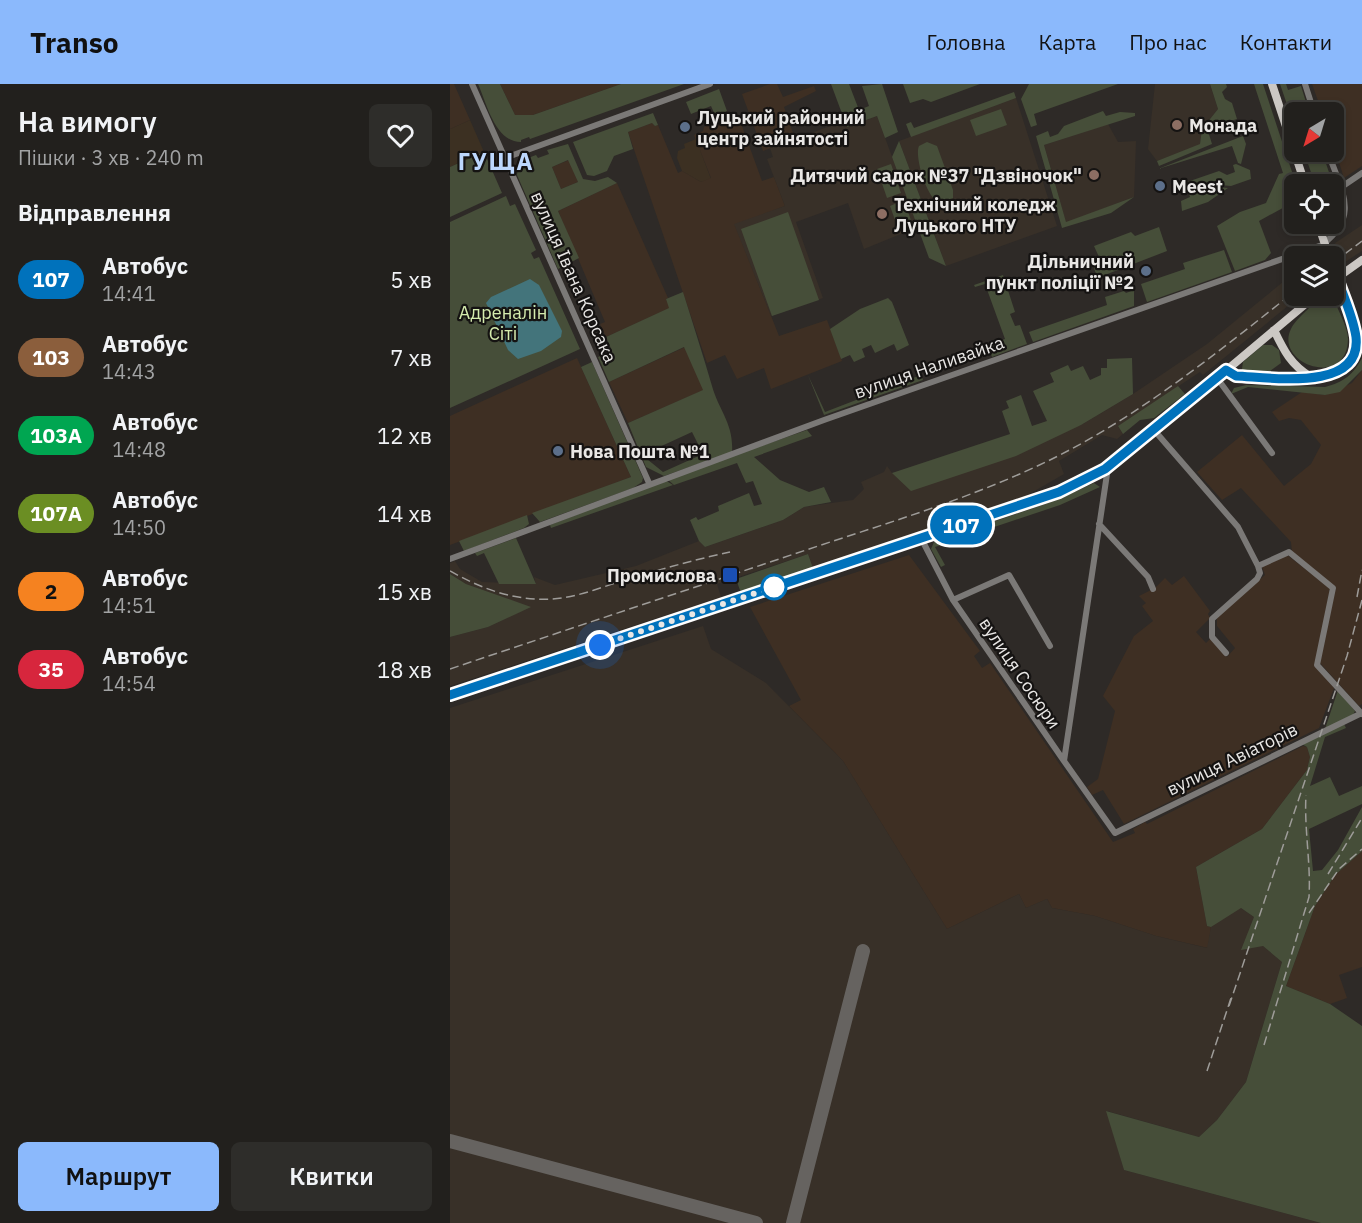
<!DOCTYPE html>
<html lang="uk">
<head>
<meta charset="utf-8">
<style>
  body { margin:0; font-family:"IBM Plex Sans",sans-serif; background:#2e2d2a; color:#f1f3f6; height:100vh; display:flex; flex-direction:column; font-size:22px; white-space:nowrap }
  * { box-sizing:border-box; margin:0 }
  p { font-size:20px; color:#a2a3a4 }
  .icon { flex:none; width:33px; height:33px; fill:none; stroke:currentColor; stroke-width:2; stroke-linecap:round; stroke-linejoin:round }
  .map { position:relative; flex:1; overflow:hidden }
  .drawer { display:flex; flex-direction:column; background:#22201d; width:450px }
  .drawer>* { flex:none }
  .badge { padding:0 12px; border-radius:20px; font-size:21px; line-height:39px }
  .needle { width:39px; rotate:218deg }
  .controls { position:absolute; left:834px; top:18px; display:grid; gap:12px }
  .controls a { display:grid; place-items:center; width:60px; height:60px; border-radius:9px; background:#22201d; box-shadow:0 3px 9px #0003,0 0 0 2px #3f3e3b; font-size:30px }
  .you { position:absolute; width:30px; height:30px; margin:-15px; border:4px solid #fff; border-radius:50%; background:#1a73e8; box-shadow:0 0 0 9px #1a73e833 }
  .map>.badge { position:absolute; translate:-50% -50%; box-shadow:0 0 0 3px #fff }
  h2 { padding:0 18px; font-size:22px; line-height:54px }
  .round { display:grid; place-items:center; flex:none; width:63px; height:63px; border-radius:9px; background:#2e2d2a }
  .overview { display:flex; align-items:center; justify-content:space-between; height:102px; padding:0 18px }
  h1 { font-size:28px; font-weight:600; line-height:45px }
  .primary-button { display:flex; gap:12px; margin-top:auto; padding:12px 18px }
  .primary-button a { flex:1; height:69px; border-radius:9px; background:#8bb9fc; color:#111; font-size:24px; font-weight:600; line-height:69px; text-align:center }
  .primary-button a+a { background:#2e2d2a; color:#f1f3f6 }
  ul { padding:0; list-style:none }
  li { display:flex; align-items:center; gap:18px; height:78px; padding:0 18px }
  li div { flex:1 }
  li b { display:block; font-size:22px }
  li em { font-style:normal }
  li .badge { min-width:66px; font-weight:700; text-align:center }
  header { display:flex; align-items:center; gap:36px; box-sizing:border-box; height:84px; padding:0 30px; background:#8bb9fc; color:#111 }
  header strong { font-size:28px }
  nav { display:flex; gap:33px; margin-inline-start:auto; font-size:21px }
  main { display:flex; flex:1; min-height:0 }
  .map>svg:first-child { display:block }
  .commercial { fill:#3c3022 }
  .industrial { fill:#3e2f23 }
  .built { fill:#383028 }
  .green { fill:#464e39; fill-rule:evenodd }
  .water { fill:#43747b }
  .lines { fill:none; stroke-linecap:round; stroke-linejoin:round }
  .taxiway { stroke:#666360; stroke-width:14 }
  .minor { stroke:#7b7977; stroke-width:6 }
  .major { stroke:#ccc8c4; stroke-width:8 }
  .rail { stroke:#9e9c99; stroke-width:1.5; stroke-dasharray:9 4.5; stroke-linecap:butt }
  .major-bridge { stroke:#ccc8c4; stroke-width:8 }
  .line-casing { stroke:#fff; stroke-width:14 }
  .line { stroke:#0072bc; stroke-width:9 }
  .walk { stroke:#e9e7e5; stroke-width:6; stroke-dasharray:0 10.8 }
  .education-dot { fill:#8d6e63; stroke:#151312; stroke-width:2 }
  .service-dot { fill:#5c6f8a; stroke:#151312; stroke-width:2 }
  .transit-dot { fill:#1a4fb4; stroke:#151312; stroke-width:2 }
  .stop-dot { fill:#fff; stroke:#0072bc; stroke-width:3 }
  .labels { text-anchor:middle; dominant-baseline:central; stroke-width:4.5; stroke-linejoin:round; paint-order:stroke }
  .poi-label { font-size:18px; font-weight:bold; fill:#e9e7e5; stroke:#151312; text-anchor:start }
  .street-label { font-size:18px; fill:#e9e7e5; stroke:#151312 }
  .park-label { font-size:18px; fill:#d5ecae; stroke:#151312 }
  .district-label { font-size:24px; font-weight:bold; letter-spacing:1.5px; fill:#bcd7fd; stroke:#151312 }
</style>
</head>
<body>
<header>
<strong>Transo</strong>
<nav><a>Головна</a><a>Карта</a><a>Про нас</a><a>Контакти</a></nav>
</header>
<main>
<section class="drawer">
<div class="overview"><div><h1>На вимогу</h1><p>Пішки · 3 хв · 240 m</p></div><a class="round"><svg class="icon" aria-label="heart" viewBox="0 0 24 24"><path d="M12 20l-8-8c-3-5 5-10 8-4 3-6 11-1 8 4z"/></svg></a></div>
<h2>Відправлення</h2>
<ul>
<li><span class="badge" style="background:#0072bc;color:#fff">107</span><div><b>Автобус</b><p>14:41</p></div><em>5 хв</em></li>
<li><span class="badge" style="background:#8b5e3c;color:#fff">103</span><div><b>Автобус</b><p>14:43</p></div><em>7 хв</em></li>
<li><span class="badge" style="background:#00a651;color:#fff">103А</span><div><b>Автобус</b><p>14:48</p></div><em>12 хв</em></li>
<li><span class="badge" style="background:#6b8e23;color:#fff">107А</span><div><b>Автобус</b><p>14:50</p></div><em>14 хв</em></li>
<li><span class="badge" style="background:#f58220;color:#111">2</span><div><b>Автобус</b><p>14:51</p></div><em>15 хв</em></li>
<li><span class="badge" style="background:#d7263d;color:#fff">35</span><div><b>Автобус</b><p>14:54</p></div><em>18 хв</em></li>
</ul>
<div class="primary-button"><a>Маршрут</a><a>Квитки</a></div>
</section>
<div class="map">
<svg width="912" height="1139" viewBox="0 0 912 1139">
  <rect width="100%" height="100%" fill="#2e2a27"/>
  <!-- commercial -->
  <path class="commercial" d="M20,36L34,68L0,83V45Z
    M246,55L261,95L251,98L232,87L227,74L228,67L235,64L234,60Z"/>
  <!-- industrial -->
  <path class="industrial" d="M0,0H4L20,36L0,45Z
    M50,0H171L83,31H65Z
    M320,0H327L333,13L364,2L366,7L334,23L345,55L313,67L292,10Z
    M862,0H912V82L894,94L884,63V28H872Z
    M279,32H284L285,36L289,34L312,97L324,93L335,122L285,141L329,252L377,236L392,277L321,305L314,284L287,295L275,271L257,279L178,48L202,39L205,42L208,41L228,89L232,87L251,98L261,94L244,51L253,47L254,43Z
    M119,76L128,98L111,105L102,83Z
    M167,99L218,214L216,215L220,224L156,253L150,240L155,238L108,127Z
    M235,263L254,306L178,339L159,298Z
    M127,274L181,393L0,461V332Z
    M912,286V620L909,622L870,579L886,503L842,468L841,458L791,404L772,416L747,388L792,351L834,402L861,380L871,361L851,336L839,334L829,337L822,328L852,308L875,311L902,299Z
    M459,471L530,567L524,572L532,584L540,579L663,758L685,749L683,745L695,738L697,740L853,662L857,663L860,673L857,686L812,745L746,783L757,842L761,843L758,864L706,852L645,832L602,824L597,815L576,824L569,810L497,845L393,677L339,622L351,616L300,523Z
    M837,471L880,504L865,581L884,604L869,644L674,740L653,706L642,711L637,703L648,695L665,627L653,612L684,552L703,537L692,522L696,519L689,512L705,504L715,494L722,501L734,492L760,527L758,530L760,534L746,548L756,559L761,554L777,573L785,564L767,542V534L815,491L812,483Z
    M912,767V883L889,891L897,914L880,920L836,902L865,822L885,791Z"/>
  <!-- built -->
  <path class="built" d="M705,0H760L768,25L752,45L750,61L707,77L698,65Z
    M566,14L607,142L496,182L449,57Z
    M427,32L468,143L414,165L398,119L346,138L373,214L321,232L284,140L335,122L317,75L323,73L320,64L394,37L397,43Z
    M658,40L668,58L686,57L684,113L616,139L594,61Z
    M912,141V167L892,180L885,159Z
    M844,189V212H850L811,244L753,291L750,288L668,342L673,350L667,355L652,351L609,377L614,390L576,412L363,484L358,470L267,500L271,513L0,602V553L38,543L79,523L16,500L0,490V479L5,477L10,485L32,498L86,500L84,493L105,501L186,482L249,457L255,463L333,436L354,423L403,416L414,405L411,398L434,388L437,382L442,389L631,341L683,310L757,260Z
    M253,542L261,565L316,599L393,677L497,845L569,810L576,824L597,815L602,824L645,832L706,852L757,864L761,843L786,825L791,824L804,833L813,862L832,878L796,998L767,1036L749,1053L657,1027L674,1086L871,1139H0V624Z"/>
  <!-- green -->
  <path class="green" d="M28,0H50L65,31H83L171,0H234L80,55L79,53L71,56V58C45,58 37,20 28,0Z
    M381,0H399L409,26L419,22L412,2L432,0L448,48L435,54L427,32L397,43Z
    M453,0H530L481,18L473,15L460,19Z
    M579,0H668L584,30L587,41L581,43L571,15Z
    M760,0H776L777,3L772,8L775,15L782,19L787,35L757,44L762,60L709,82L707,77L750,60L752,45L768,25Z
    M804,0H813L846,100L844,131L840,120L809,137L821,169L815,176L785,187L767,142L790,128L816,119L829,90L833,89Z
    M830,0H836L838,6L851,2L859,28H844V41Z
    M269,5L277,27L265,31L261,22L241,30L236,18Z
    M564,8L566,14L461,53L456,40L461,38L464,44Z
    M551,25L557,41L526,52L520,36Z
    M653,27L656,32L670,28L685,29V32L594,61L616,138L684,113L661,129L612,144L586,52L598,47L600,53L608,50L614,42Z
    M203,29L208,41L205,42L202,39L178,48L183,65L164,72L157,87L144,92L137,91L123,58Z
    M793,52L796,60L791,80L788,79L782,62L708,85Z
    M449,57L496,182L479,174L442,73Z
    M477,58L487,62L503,106V114C483,141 463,73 469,62Z
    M118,60L133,95L145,97L158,93L167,99L108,127L129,174L108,185L67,91C68,78 75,75 86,71L88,74L99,70L97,66ZM118,76L128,98L111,105L102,83Z
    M34,68L52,109L0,133V83Z
    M854,68H872L883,100H865Z
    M441,80L451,109L437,114L427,85Z
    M786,80L800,86L801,95L781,102L737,98L769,87L777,91L785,88L783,81Z
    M732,100L778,104L758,118L732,127L731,117L740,113L737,104L730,106Z
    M56,112L60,122L65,120L86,166L81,169L84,175L89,173L130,265L0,324V138Z
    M454,116L463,142L449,147L440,122Z
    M338,128L369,216L322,232L291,145Z
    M709,143L717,167L647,194L642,177L649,173L644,162L681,148L685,152Z
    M774,166L782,188L697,218L691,200L735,185L733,179Z
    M553,191L565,228L560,230L565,242L570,241L577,260L542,273L538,261L555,255L535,200L525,203L524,201Z
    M684,206V222L583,258L579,248L657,221L655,213L674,207L676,209Z
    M233,208C243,240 253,271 262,302C269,327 284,340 282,368L214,392L196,383L178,339L253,306L234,263L159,298L148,273L162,267L156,253L219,224L216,215ZM242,348L253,370L213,388L192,371Z
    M438,214L442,218L459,261L447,267L444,260L425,269L421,261L412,265L415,273L404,278L400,271L391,275L380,245L410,225Z
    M876,214L884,217L886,220C890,231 898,244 898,255C897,311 807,274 850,233C858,225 866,216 876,214Z
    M813,261H822L829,266L831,279L820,287L795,288L792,285L793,278Z
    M682,274L683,310L631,341L566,372L461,407L442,389L560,350L552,327L559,324L556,317L571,311L582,342L597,337L583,307L604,298L600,289L618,281L621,287L633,282L640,296L651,291V284H657V275Z
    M912,274V286L890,308L875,311L798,303L781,310L784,304L796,301L875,303C894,298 903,291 912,274Z
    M142,278L193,394L192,398L183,404L90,438L82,429L181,393L131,283Z
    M358,291L375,328L471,291L473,296L374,331Z
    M728,302L735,310L704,334L690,336L673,350L668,342Z
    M357,346L362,352L304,373L330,396L359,408L374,403L381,418L354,423L333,436L255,463L249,457L240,436L246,433L248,436L269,427L268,422L299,409L304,422L312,420L303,397L296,399L287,379L224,401L217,395Z
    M215,396L223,401L101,444L100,441Z
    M644,399L650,403L610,421L485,463L495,481L491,483L481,465L484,458L607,416Z
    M77,431L79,440L74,444L14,467L9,457Z
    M66,454L86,500H49L34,469L27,472L25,469Z
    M358,470L363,484L291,509L286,495Z
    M0,490L16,500L81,523L38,543L0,553Z
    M888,606L905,627L903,631L875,645Z
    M894,640L896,644L875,653L860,702L880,693L889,712L912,702V720L859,745L863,787L872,786L888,766L912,723V767L885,791L865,822L836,902L880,920L912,942V1139H871L674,1086L656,1027L749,1053L767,1036L796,998L832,878L813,862L791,866L804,833L791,824L761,843L757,842L746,783L812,745L857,686L860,673L857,663L852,660Z"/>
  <!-- water -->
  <path class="water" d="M80,195L89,201L112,247L111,253L91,267L68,275L58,266L36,219L41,213Z"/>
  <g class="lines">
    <!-- taxiway -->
    <path class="taxiway" d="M0,1057L306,1139
      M343,1139L413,867"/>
    <!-- minor -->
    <path class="minor" d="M22,0L199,399
      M855,0L864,28
      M55,74L260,0
      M890,104L912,89
      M767,294L822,369
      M704,346L788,443L808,482L839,468L883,504L867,581L912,630
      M655,385L657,390L614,677L665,749L912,629
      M649,440L698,493L703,505
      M471,454L503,516L614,677
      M0,475L374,336L872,161C911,131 891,107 878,68
      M503,516L559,491L600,562
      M776,569L762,553V535L807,495L810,489L808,482"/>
    <!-- major -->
    <path class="major" d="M822,0L855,100
      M884,196L912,176
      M824,246C834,267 841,281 861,293
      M776,286L786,292C818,293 895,307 906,266C909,253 902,240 898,229
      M0,611L629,399L655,385L716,337L865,212"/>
    <!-- rail -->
    <path class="rail" d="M884,178L912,157
      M0,487C32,505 64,517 101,515C125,514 149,504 172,497C208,486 243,476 280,468
      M907,513L912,486
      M0,585C119,545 237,506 356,466C440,438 526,413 606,373C693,329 768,268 844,208
      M878,790L912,734
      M859,829L889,785L912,765
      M779,922L897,572L912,516
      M814,961L859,813C861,779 854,745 856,711
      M757,987L781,914"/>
    <!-- major-bridge -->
    <path class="major-bridge" d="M868,140L879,172
      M884,186L898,229"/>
  </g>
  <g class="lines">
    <!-- line casing -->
    <g class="line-casing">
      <path id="line" d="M0,611L609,408L655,385L776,286L786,292C818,293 912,309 906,253C903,231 891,207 884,186"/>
    </g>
    <!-- line -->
    <use href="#line" class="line"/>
    <!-- walk -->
    <path class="walk" d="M150,561L324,503"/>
  </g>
  <!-- markers -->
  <g class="education-dot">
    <circle cx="727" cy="41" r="6"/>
    <circle cx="644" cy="91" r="6"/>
    <circle cx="432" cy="130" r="6"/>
  </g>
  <g class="service-dot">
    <circle cx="235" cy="43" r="6"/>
    <circle cx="710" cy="102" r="6"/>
    <circle cx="696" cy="187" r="6"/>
    <circle cx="108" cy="367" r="6"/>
  </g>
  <rect class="transit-dot" x="272" y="483" width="16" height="16" rx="3"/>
  <circle class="stop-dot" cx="324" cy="503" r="12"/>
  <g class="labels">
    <!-- poi labels -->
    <g class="poi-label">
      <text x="247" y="33">Луцький районний<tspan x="247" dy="21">центр зайнятості</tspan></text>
      <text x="739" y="41">Монада</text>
      <text x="632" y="91" text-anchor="end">Дитячий садок №37 "Дзвіночок"</text>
      <text x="722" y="102">Meest</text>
      <text x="444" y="120">Технічний коледж<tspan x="444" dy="21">Луцького НТУ</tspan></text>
      <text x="684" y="177" text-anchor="end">Дільничний<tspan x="684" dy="21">пункт поліції №2</tspan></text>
      <text x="120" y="367">Нова Пошта №1</text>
      <text x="266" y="491" text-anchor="end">Промислова</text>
    </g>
    <!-- street labels -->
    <g class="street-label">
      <text transform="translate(124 193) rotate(66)">вулиця Івана Корсака</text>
      <text transform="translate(479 283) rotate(-19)">вулиця Наливайка</text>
      <text transform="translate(570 589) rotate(56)">вулиця Сосюри</text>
      <text transform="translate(782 675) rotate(-26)">вулиця Авіаторів</text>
    </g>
    <!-- park labels -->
    <g class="park-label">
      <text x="53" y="228">Адреналін<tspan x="53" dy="21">Сіті</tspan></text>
    </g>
    <!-- district labels -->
    <g class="district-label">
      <text x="46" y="77">ГУЩА</text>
    </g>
  </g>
</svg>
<div class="controls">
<a><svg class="needle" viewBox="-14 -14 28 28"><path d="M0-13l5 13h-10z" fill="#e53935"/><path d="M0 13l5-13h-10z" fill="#a2a3a4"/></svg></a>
<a><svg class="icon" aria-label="locate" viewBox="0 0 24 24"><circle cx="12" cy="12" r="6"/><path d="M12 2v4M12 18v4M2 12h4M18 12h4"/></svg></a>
<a><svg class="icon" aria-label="layers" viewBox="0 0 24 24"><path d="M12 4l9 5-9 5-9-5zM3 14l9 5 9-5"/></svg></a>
</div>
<div class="you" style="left:150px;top:561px"></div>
<b class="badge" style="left:511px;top:441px;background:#0072bc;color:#fff">107</b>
</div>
</main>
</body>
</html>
